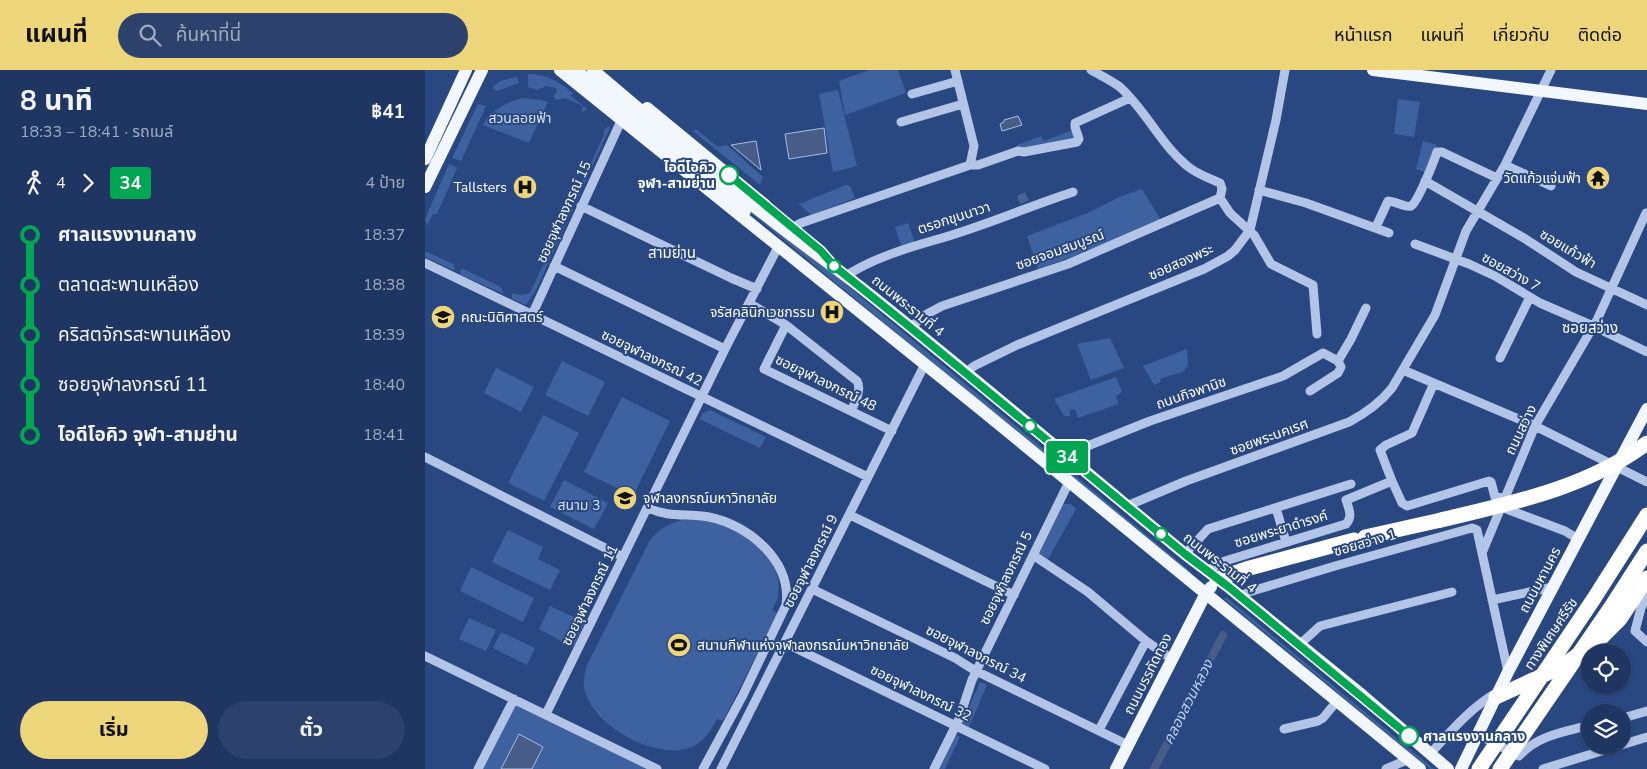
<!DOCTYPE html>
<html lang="th">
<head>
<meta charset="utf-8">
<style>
  body { margin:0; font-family:"Nunito Sans","Noto Sans Thai",sans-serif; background:#2c416b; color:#f1f3f6; height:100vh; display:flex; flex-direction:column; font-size:19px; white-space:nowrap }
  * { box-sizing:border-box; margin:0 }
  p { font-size:16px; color:#a1abbe }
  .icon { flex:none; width:28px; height:28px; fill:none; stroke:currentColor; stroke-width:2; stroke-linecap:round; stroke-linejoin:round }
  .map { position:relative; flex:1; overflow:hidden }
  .side { display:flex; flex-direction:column; background:#1f3662; width:425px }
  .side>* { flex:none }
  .badge { padding:0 10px; border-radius:4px; font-size:18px; line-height:32px }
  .fabs { position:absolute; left:1156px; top:574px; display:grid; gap:10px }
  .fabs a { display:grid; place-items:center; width:50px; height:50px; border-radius:50%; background:#1f3662; box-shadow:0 1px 4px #0004,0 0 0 1px #3c5077; font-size:25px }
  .map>.badge { position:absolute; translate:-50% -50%; box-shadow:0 0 0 2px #fff }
  .legs { display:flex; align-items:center; gap:8px; height:55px; padding:0 20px; font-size:16px }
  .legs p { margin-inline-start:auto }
  .summary { display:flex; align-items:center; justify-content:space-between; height:85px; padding:0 20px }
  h1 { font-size:28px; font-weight:700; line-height:38px }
  .primary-button { display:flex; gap:10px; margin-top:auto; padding:10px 20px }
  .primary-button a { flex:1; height:58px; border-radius:30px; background:#edd579; color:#111; font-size:20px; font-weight:700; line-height:58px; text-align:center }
  .primary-button a+a { background:#2c416b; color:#f1f3f6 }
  ul { padding:0 20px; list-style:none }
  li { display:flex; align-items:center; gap:18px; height:50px; font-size:19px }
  li i { display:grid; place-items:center; width:8px; height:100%; margin:0 6px; background:currentColor }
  li i::after { content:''; width:12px; height:12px; margin:-6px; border:4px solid; border-radius:50%; background:#1f3662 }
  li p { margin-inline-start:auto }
  li:first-child i { background:linear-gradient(#0000 50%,currentColor 0) }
  li:last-child i { background:linear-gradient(currentColor 50%,#0000 0) }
  header { display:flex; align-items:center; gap:30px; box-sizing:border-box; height:70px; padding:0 25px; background:#edd579; color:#111 }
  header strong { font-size:24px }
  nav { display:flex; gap:28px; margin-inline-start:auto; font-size:18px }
  .search { width:350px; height:45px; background:#2c416b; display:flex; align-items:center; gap:12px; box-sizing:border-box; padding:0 18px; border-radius:28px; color:#a1abbe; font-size:19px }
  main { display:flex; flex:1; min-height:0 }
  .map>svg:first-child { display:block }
  .green { fill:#3e619f }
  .water { fill:#475d87; stroke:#a7bfe6 }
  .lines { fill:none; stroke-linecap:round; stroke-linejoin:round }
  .canal { stroke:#475d87; stroke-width:8 }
  .minor-tunnel { stroke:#496395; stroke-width:9; stroke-dasharray:9 4.5; stroke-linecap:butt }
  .minor { stroke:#b2c5e6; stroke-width:9 }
  .major { stroke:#f2f6fd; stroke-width:12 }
  .highway { stroke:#fff; stroke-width:15 }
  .major-bridge { stroke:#f2f6fd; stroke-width:12 }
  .highway-bridge { stroke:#fff; stroke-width:15 }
  .line-1-casing { stroke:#fff; stroke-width:11 }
  .line-1 { stroke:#00a651; stroke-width:8 }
  .stop-1-dot { fill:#fff; stroke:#00a651; stroke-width:2.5 }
  .labels { text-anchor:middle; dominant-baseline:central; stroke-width:4; stroke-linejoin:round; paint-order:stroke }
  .park-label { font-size:14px; fill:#d5e1f5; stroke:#294882 }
  .stop-label { font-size:14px; font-weight:bold; fill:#fff; stroke:#294882; text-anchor:end }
  .poi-label { font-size:14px; fill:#fff; stroke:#294882; text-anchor:end }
  .street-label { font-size:14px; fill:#fff; stroke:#294882 }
  .neighbourhood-label { font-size:15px; fill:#fff; stroke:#294882 }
  .water-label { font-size:15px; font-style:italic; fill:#bdcfee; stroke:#294882 }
</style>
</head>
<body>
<header>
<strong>แผนที่</strong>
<div class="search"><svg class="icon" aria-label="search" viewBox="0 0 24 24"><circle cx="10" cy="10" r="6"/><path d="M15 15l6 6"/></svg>ค้นหาที่นี่</div>
<nav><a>หน้าแรก</a><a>แผนที่</a><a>เกี่ยวกับ</a><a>ติดต่อ</a></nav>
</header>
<main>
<section class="side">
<div class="summary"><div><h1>8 นาที</h1><p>18:33 – 18:41 · รถเมล์</p></div><b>฿41</b></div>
<div class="legs"><svg class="icon" aria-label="walk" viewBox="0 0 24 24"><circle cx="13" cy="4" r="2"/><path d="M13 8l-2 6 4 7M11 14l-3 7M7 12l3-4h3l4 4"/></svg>4<svg class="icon" aria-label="forward" viewBox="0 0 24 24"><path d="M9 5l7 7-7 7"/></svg><b class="badge" style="background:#00a651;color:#fff">34</b><p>4 ป้าย</p></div>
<ul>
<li><i style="color:#00a651"></i><b>ศาลแรงงานกลาง</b><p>18:37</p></li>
<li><i style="color:#00a651"></i><span>ตลาดสะพานเหลือง</span><p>18:38</p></li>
<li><i style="color:#00a651"></i><span>คริสตจักรสะพานเหลือง</span><p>18:39</p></li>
<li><i style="color:#00a651"></i><span>ซอยจุฬาลงกรณ์ 11</span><p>18:40</p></li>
<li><i style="color:#00a651"></i><b>ไอดีโอคิว จุฬา-สามย่าน</b><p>18:41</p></li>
</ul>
<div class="primary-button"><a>เริ่ม</a><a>ตั๋ว</a></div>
</section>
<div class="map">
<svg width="1222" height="699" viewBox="0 0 1222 699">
  <rect width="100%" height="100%" fill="#294882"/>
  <!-- green -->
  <path class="green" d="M444,0H473L481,23L420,45L414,11Z
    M103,4C121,4 135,12 148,23L146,26L162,39L158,42L156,41L158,36L140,28L131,30L128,26L132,22L131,18L121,16L112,20L103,17Z
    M92,7L94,13L72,21L67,18L75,11Z
    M413,20L432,96L408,102L394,24Z
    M98,28L116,30L123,32L104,73L58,55C65,40 82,32 98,28Z
    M973,29L995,32L989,67L969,64Z
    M53,34L61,36L36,91L27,88Z
    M225,51L766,502L764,505L325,142Z
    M184,56L185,58L183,62L111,220L101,235L87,229V223L96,225L105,223L179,65V60Z
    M271,59L293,77L302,75L338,107L335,115L268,61Z
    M645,61H648L651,69L598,80L591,78L592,75L616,66L619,71Z
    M998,71L1012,75L1002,103L991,99Z
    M24,94L32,98L12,144H8L2,156L0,149Z
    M421,115L425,116L430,128L386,145L374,134Z
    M717,119L736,150L672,178L613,199L602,166L665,142L694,127Z
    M483,153L490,173L477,178L470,157Z
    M0,181L28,194L30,199L28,200L0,187Z
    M38,199L72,215L76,218L79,224L36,205L35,201Z
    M685,268L699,298L666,310L652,274Z
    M762,279L763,296L757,302L735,309L736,312L729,315L718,296Z
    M137,291L180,312L163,346L120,325Z
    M71,298L109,317L96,342L59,323Z
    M691,307L697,322L691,326L694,334L653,348L650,339L645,340V346H639L629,329Z
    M197,327L245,351L208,426L159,402Z
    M285,340L341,367L335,378L274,349L278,343Z
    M118,345L154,363L119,431L83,413Z
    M139,410L183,433L169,459L125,437Z
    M638,434H646L651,439L622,491L612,485Z
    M263,449C274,450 285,449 295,452C324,462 359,491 353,526C352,531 349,536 347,540L353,543L298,651L292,649C285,662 276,676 260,679C225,687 165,654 159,617C158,610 160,602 162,595L225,470C236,457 247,452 263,449Z
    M83,460L118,477L113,489L135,500L125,520L67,492Z
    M46,497L109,528L98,552L35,521Z
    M801,527L1009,699H1005L799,529Z
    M125,536L160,552L148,577L114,559Z
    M44,548L71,560L61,581L34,569Z
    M76,562L110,578L102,595L68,578Z
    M555,612L562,615L544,657L537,654Z
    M90,634L222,699H57Z
    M529,664L535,667L520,699H513Z"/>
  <!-- water -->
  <path class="water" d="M593,46L597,55L577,61L575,54L579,52V50Z
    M399,58L402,83L364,89L360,64Z
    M331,71L336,100L306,75Z
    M94,664L118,677L107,699H76Z"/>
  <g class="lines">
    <!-- canal -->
    <path class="canal" d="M729,699L798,565"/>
    <!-- minor-tunnel -->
    <path class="minor-tunnel" d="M596,124L602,138"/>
    <!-- minor -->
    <path class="minor" d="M530,0L549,76L545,95
      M666,0C676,6 688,11 696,18C721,41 735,73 761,95C771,104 784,108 795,113L797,119L795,128L805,143L829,165L846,194L888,215L892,264
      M487,24L533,11
      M476,52L538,34
      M1080,95L1126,116
      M1000,111L1099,168L1151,202L1222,235
      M834,120L881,133L964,163
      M156,136L306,208L332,219
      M951,157L963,131C969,131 981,138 986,136C993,132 1009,91 1012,82H1017L1072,108
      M367,158L376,153L545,95H553L593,81L599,82L652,72L654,69L650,57V53L705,28
      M990,174L1044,194L1070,206L1115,233L1168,256L1222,282
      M0,193L443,407
      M129,196L300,279
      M421,206C446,189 482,178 510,170C557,157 602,137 648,122
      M324,233L361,255L432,311C437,320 430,332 426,341
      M107,245L196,51
      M361,255L339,299L467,361
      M486,257L502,244L517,236L643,194L795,128
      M1075,288L1105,227
      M913,291L926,269L941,238
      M978,300L1110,356L1222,412
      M540,303L549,296L592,275L779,199L803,186L810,180L825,160L851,50L860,0
      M640,385L725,351L858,306L898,283L913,291L916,297L913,303L885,321
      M0,387L198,487
      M967,411L977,433L982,436L1064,411L1066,412L1070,427L1080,428
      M702,436L761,411L924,352C941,343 955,333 967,318L1010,245L1041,161L1080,95L1126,0
      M1076,437L1140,461L1153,469
      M223,438C245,448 261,443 284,447C324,455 367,491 361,535L318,625L278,699
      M851,438L861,472
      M425,445L589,525
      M760,484L783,459L926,414
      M608,485L663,522L721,571L748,590
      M782,501L800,491L921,454C928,447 924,439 921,430L967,411L955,380L961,375L987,363L1009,313
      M387,519L530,588L549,600L703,675
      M1222,525L1216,538L1210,561L1222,572
      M815,526L824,522L910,496L1047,458L1052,460L1057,483
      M1067,530L1128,517
      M360,573L620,699
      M874,575L895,556L1027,522
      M0,586L232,699
      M1083,602L1057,483L1110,356L1172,250L1221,143
      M121,644L300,279L353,177
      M1198,648L1222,641
      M859,659L893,651L898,648L912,631
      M674,660L721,571
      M1052,664L1094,686C1113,665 1139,662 1165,655
      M1005,684C1026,661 1046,637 1073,622
      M53,699L89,629
      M296,699L500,294
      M509,699L534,649L547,610L563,577L644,412
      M961,699L984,689
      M1118,699L1222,667"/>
    <!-- major -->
    <path class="major" d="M135,0L553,337L995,699
      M948,0L1222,34
      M222,38L340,135
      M0,89L41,0
      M0,117L57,0
      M325,133C365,166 408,195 448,227C553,311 656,398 760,484L805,518L937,625L1023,699
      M691,699L781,523L786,517
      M1036,699L1083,602L1222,339"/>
    <!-- highway -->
    <path class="highway" d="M940,467L1016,450
      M792,509L821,499L929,470
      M1071,627L1136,597L1176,568L1195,549L1222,508"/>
    <!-- major-bridge -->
    <path class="major-bridge" d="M151,0L320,141
      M168,0L325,133"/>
    <!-- highway-bridge -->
    <path class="highway-bridge" d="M1016,450C1087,433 1162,418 1222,373
      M1054,699L1168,530L1222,445
      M1075,699L1186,537L1222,481"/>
  </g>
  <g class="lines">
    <!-- line-1 casing -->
    <g class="line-1-casing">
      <path id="line-1" d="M304,105L396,181L409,196L486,258L760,484L805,518L984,666"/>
    </g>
    <!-- line-1 -->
    <use href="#line-1" class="line-1"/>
  </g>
  <!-- icons -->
  <defs>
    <g id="temple-disc" transform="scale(1.25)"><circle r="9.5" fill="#edd579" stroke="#294882"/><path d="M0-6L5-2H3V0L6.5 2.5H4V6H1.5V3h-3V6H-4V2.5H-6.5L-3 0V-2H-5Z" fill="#111"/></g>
    <g id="hospital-disc" transform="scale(1.25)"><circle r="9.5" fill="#edd579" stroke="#294882"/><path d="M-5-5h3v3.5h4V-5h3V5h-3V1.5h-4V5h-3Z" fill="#111"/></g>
    <g id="university-disc" transform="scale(1.25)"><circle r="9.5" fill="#edd579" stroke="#294882"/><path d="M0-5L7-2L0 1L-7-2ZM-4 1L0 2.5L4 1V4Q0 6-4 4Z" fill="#111"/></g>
    <g id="stadium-disc" transform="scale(1.25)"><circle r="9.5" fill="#edd579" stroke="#294882"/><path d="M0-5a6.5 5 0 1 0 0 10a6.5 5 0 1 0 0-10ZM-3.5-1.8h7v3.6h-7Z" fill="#111"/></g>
  </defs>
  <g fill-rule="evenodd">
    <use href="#temple-disc" x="1173" y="108"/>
    <use href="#hospital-disc" x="100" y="117"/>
    <use href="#hospital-disc" x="407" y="242"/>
    <use href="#university-disc" x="18" y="247"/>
    <use href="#university-disc" x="200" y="428"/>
    <use href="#stadium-disc" x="254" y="575"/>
  </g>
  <!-- markers -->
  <g class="stop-1-dot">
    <circle cx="304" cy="105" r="9"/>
    <circle cx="409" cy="196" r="6"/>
    <circle cx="605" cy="356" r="6"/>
    <circle cx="736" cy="464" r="6"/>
    <circle cx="984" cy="666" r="9"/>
  </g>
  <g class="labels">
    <!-- park labels -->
    <g class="park-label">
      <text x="95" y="48">สวนลอยฟ้า</text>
      <text x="154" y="435">สนาม 3</text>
    </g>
    <!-- stop labels -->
    <g class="stop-label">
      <text x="290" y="97">ไอดีโอคิว<tspan x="290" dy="16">จุฬา-สามย่าน</tspan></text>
      <text x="998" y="666" text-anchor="start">ศาลแรงงานกลาง</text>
    </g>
    <!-- poi labels -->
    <g class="poi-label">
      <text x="1156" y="108">วัดแก้วแจ่มฟ้า</text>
      <text x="82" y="117">Tallsters</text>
      <text x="390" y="242">จรัสคลินิกเวชกรรม</text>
      <text x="36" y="247" text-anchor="start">คณะนิติศาสตร์</text>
      <text x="218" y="428" text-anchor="start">จุฬาลงกรณ์มหาวิทยาลัย</text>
      <text x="272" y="575" text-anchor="start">สนามกีฬาแห่งจุฬาลงกรณ์มหาวิทยาลัย</text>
    </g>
    <!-- street labels -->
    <g class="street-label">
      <text transform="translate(139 142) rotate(-65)">ซอยจุฬาลงกรณ์ 15</text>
      <text transform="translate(529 148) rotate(-18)">ตรอกขุนนาวา</text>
      <text transform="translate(1143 179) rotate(31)">ซอยแก้วฟ้า</text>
      <text transform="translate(635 180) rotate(-20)">ซอยจอมสมบูรณ์</text>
      <text transform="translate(756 192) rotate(-24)">ซอยสองพระ</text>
      <text transform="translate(1086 202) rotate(29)">ซอยสว่าง 7</text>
      <text transform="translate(483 236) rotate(39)">ถนนพระรามที่ 4</text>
      <text transform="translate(227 288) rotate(26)">ซอยจุฬาลงกรณ์ 42</text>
      <text transform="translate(401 313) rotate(26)">ซอยจุฬาลงกรณ์ 48</text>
      <text transform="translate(766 323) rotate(-19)">ถนนกิจพานิช</text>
      <text transform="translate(1096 360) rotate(-64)">ถนนสว่าง</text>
      <text transform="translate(844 367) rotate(-20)">ซอยพระนคเรศ</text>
      <text transform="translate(856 459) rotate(-17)">ซอยพระยาดำรงค์</text>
      <text transform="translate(940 473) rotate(-16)">ซอยสว่าง 1</text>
      <text transform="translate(386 491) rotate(-63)">ซอยจุฬาลงกรณ์ 9</text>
      <text transform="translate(795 493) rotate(38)">ถนนพระรามที่ 4</text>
      <text transform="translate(581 508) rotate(-64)">ซอยจุฬาลงกรณ์ 5</text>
      <text transform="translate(1115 510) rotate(-62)">ถนนมหานคร</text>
      <text transform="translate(165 525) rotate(-64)">ซอยจุฬาลงกรณ์ 11</text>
      <text transform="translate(1126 564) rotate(-56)">ทางพิเศษศรีรัช</text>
      <text transform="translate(551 584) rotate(27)">ซอยจุฬาลงกรณ์ 34</text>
      <text transform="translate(723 604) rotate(-63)">ถนนบรรทัดทอง</text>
      <text transform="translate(496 623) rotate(26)">ซอยจุฬาลงกรณ์ 32</text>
    </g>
    <!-- neighbourhood labels -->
    <g class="neighbourhood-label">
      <text x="247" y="183">สามย่าน</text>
      <text x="1165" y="258">ซอยสว่าง</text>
    </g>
    <!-- water labels -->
    <g class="water-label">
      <text transform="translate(763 632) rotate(-63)">คลองสวนหลวง</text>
    </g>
  </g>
</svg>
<div class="fabs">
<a><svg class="icon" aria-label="locate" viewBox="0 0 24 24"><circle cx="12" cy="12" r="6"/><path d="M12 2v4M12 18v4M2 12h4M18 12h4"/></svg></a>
<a><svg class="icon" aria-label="layers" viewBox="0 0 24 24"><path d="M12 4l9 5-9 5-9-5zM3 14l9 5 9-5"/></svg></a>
</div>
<b class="badge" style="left:642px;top:387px;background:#00a651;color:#fff">34</b>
</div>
</main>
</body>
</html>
